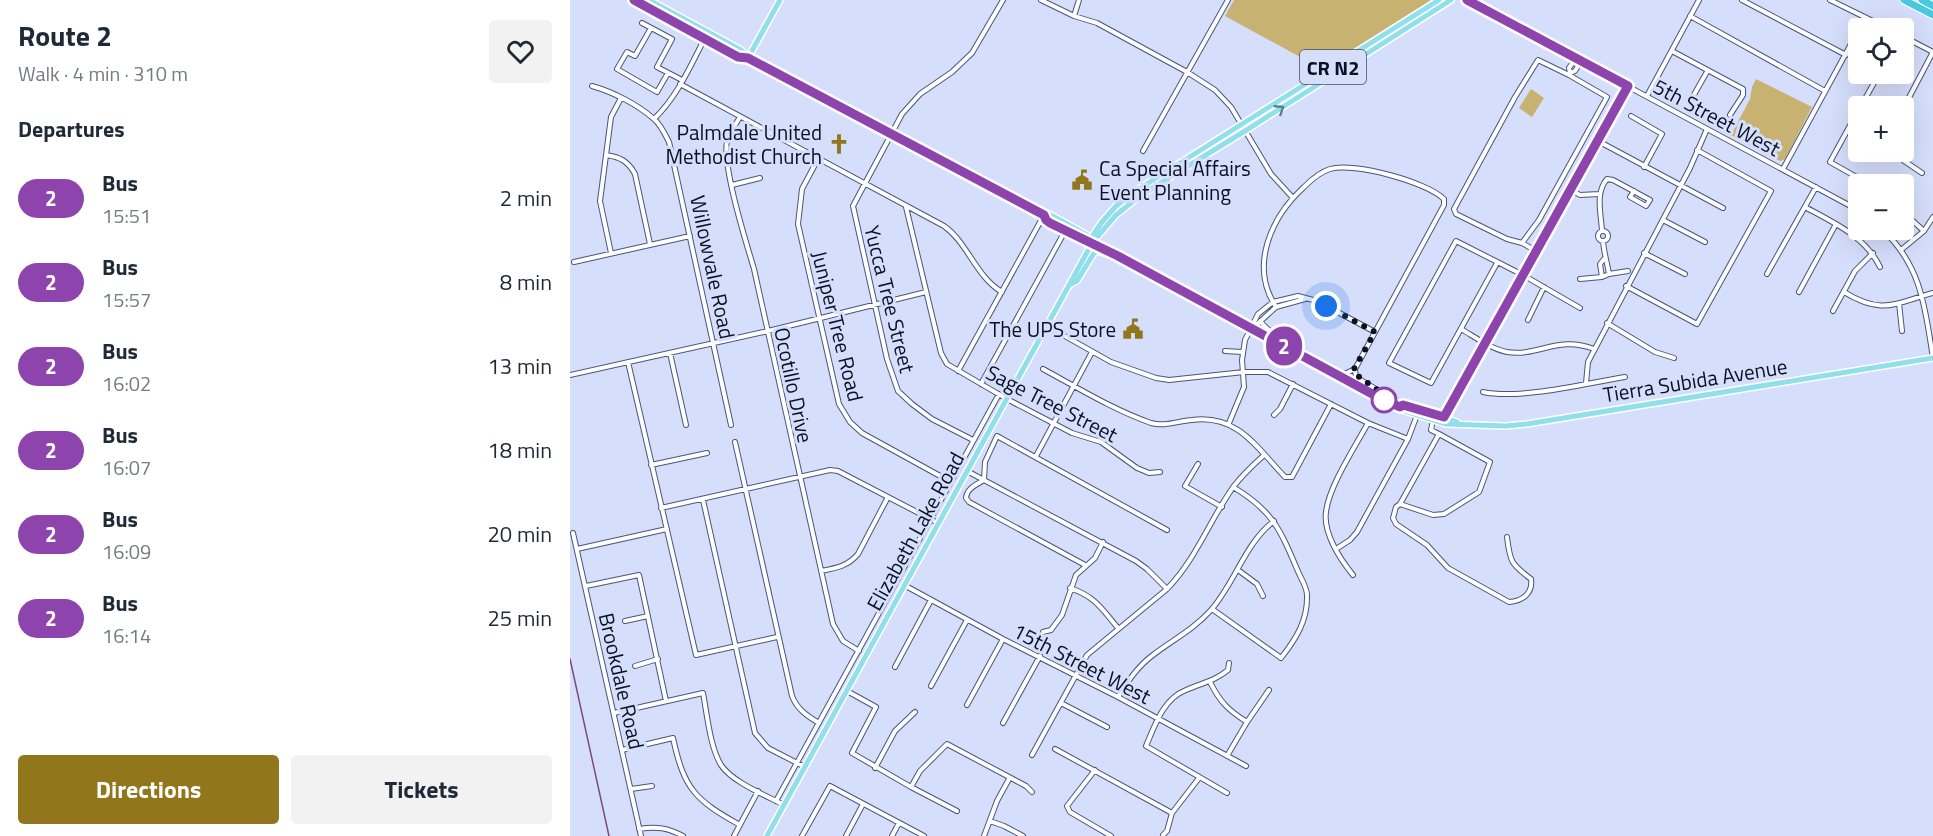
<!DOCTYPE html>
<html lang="en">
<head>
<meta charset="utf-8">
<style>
  body { margin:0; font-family:"Titillium Web",sans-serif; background:#f2f2f3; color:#1f2937; height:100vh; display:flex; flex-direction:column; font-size:22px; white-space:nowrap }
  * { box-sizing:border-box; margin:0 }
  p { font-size:20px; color:#747a83 }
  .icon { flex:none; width:33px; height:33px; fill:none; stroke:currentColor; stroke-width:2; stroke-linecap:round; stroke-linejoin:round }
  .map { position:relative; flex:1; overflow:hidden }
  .sheet { display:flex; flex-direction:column; background:#fff; width:570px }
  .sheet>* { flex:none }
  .badge { padding:0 12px; border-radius:20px; font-size:21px; line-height:39px }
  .buttons { position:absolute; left:1278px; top:18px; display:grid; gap:12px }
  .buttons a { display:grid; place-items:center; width:66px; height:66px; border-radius:6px; background:#fff; box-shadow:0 6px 24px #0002; font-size:30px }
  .you { position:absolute; width:30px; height:30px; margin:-15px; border:4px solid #fff; border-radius:50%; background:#1a73e8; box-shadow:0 0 0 9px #1a73e833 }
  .map>.badge { position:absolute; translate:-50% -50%; box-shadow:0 0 0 3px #fff }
  h2 { padding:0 18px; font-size:22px; line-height:54px }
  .round { display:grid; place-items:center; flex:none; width:63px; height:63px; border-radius:6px; background:#f2f2f3 }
  .summary { display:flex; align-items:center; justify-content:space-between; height:102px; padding:0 18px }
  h1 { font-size:28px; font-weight:700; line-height:45px }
  .action { display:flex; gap:12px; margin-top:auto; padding:12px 18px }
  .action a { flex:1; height:69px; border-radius:6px; background:#91761c; color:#fff; font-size:24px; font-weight:700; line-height:69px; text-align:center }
  .action a+a { background:#f2f2f3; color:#1f2937 }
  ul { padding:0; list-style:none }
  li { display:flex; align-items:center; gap:18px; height:84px; padding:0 18px }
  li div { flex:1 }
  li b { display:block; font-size:22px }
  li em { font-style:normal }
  li .badge { min-width:66px; font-weight:700; text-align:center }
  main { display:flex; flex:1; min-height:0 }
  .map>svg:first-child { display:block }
  .green { fill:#c8b272 }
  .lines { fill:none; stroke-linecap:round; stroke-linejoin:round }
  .stream { stroke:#7e4a7e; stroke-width:1.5 }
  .minor-casing { stroke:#49557d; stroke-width:6 }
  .major-casing { stroke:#fff; stroke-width:8 }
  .highway-casing { stroke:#fff; stroke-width:9 }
  .minor { stroke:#fff; stroke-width:4 }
  .major { stroke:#92dfec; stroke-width:5 }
  .highway { stroke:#49c9df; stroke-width:7 }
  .oneway { stroke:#568291 }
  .line-casing { stroke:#fff; stroke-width:14 }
  .line { stroke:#8e44ad; stroke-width:9 }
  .walk { stroke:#0c1121; stroke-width:6; stroke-dasharray:0 10.8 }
  .stop-dot { fill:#fff; stroke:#8e44ad; stroke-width:3 }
  .labels { text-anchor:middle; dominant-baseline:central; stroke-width:6; stroke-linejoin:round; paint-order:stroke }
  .shield { fill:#d5defb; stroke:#484e62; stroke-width:1.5 }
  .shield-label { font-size:20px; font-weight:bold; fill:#0c1121 }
  .street-label { font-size:21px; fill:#0c1121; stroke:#d5defb }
  .poi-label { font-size:21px; fill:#0c1121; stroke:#d5defb; text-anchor:end }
</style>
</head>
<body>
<main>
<section class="sheet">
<div class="summary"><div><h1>Route 2</h1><p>Walk · 4 min · 310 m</p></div><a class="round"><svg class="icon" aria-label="heart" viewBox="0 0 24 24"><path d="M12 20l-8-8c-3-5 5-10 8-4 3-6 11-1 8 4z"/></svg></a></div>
<h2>Departures</h2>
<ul>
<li><span class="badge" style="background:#8e44ad;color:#fff">2</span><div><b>Bus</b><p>15:51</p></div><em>2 min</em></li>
<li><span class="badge" style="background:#8e44ad;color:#fff">2</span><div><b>Bus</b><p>15:57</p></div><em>8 min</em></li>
<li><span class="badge" style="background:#8e44ad;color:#fff">2</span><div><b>Bus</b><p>16:02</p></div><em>13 min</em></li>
<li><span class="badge" style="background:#8e44ad;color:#fff">2</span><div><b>Bus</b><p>16:07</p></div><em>18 min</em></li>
<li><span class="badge" style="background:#8e44ad;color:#fff">2</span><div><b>Bus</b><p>16:09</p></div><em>20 min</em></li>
<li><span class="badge" style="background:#8e44ad;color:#fff">2</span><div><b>Bus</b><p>16:14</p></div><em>25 min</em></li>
</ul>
<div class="action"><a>Directions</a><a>Tickets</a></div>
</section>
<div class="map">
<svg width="1363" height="836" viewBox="0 0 1363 836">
  <rect width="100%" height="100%" fill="#d5defb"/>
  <!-- green -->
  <path class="green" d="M664,0H861L752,69L655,16Z
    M1186,79L1242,107L1215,159L1210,161L1161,135L1180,99L1182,87Z
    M961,89L974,98L962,117L949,108Z"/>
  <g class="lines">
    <!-- stream -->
    <path class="stream" d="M0,659L39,836"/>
    <!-- minor casing -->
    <g class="minor-casing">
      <path id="minor" d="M471,0L504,16L527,23L617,72L645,90L661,107L701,174L723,198
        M897,0L1288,210
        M1172,0L1276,55
        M1260,0L1317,28
        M504,16L509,0
        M1120,16L1255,91
        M72,23L102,39L87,67L112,80
        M81,28L65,56L57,52L47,69L87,92L98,73
        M1290,28L1296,18
        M1334,37L1363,52
        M1102,51L1173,89V95L1160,115
        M1006,58L999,68L1000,73L1005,71L1011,61
        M999,75L1037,97L969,220L952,243L937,239L886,214L884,209L945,97L968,60L999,75L1000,73
        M110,84L374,226C398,243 406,277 432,292
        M22,86C43,92 67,104 84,119C91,125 95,134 99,142L161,425
        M1077,96L1129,0
        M1121,100L1138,70
        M1291,106L1309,74
        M1334,107L1363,52
        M1288,111L1260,162L1299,184
        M1061,116L1092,134L1074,167
        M170,117C166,124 159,133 157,141C152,166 176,242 184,269L263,624L273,641L289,651
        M84,119C109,95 122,62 138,32
        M1279,129L1288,134
        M1028,141L1153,208
        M573,151L658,0
        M1321,152L1352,173
        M36,155C50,157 58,161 65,174L80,244
        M248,159L232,189L228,224L269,404L280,422L292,433L381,482
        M1213,169L1288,31
        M162,185L190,178
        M1001,190L1010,195L1029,194
        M336,207L371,353L377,364L437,399L502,433L531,442L567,468L579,473L590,472
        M1235,207C1264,223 1295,236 1310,267
        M1334,213L1354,231
        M1093,220L1135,242
        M1313,230C1352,267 1355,308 1363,358
        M1032,231C1031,213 1025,193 1037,179L1043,180L1080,200L1076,206L1060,197L1064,191
        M1028 236a5 5 0 1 1 10 0a5 5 0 1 1-10 0Z
        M952,243L966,251
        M1331,250L1354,231L1363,217
        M41,253L30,201L41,117L51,98
        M1074,253L1115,274
        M4,262L120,236
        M927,263L861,383L819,363L886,241L953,275
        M1039,274L1058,271
        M1197,274L1246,187
        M953,275L1010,308
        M1032,277L1030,264L1034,259
        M1010,279L1032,277L1039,274C1037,262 1034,253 1033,241
        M1056,286L1127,324L1201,191L1127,150
        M1229,292L1266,224
        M1274,292C1312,315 1323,304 1363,293
        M1329,303L1332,331
        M706,307C679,266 701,217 734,187C741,180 750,172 760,169C784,162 857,182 874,199V205L785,369L770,376
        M1263,311L1285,271L1303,253
        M958,320L974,287
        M690,321C705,340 731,346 747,363
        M1037,323L1085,352L1104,358
        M477,326L541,362L586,378L599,380L674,372H698L798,423L838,439
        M683,328L706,307L735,299
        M891,329C905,337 921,349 937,352C969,357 987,335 1024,349
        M655,351L672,352
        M100,353L116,425
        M58,362L126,655L207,637
        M473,369C508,388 544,410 581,423C595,427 608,421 622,420C668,414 687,448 715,477H722L761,404
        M785,370L786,377L809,391L817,400
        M388,371L474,215
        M0,375L198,331L356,292
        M1016,383L1018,362L1120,168L1137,129
        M411,384L495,231
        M913,392C950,400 1017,383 1055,377
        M704,415L710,409L723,384
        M873,418L1058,86
        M863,420L861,430L869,434L920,462L909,492L874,514L863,515L830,504L869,434
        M659,423L674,387L672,360L675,340L688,314L703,302L728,296L747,301L805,332
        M403,440L362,419L342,404L328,391L317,359L283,206L332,114L350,94L382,72L402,53L433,0
        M165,442L222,696C227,709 237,716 249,723
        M466,456L522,352
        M628,464L615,486L652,507
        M81,465L137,453
        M397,471L566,561L577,569L597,589
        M133,500L185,733L198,748L235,767
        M830,504L826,507L823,518L826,524L857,545L878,568L939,602C953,601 963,593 961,579C941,564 940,562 937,537
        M91,508L260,470L268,471L368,523
        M3,533L71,836
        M7,549L97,529
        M766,549L780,540L787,532L838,439L847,415
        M515,565L399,502L396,498C397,488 406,485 414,480L415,462L427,436L597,530
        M668,570L687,584L693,596
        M251,571C267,568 278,566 288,554L318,497
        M783,575C770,559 753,533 756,512C759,486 785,447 798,423
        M334,585L433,639L548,697L676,766
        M16,586L69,575L96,701
        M500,588C526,597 531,608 548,628
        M642,609L711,658C726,639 738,620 737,595C737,587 730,577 727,569C710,529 702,510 663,487
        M55,621L78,616
        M473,632L481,630L492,615L506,575L525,558L533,542
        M65,666L88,659
        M325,667L361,600
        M640,682C650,702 658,710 677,722
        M361,686L397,620
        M277,691L306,707L282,753L341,787L387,811
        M548,697C558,681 568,666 583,655C604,639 623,630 641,610C665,583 675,543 704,521
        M491,703L537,727
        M397,705L433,639
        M44,713L133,693C137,714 140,747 151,765C162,782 197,796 214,805
        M433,723L470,656
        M485,749L602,813
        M52,750L103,738C114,789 125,800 170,825
        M462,755L517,655L597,589C627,558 640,519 664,486C673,474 683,465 694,455
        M657,756L677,722L699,690
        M305,768L325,731L345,712
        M525,770L497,806L500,812L541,836
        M341,787L350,771L377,744L456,786L462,792
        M61,789L82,786
        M657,793L576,746C585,725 593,699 616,690C632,683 645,681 658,670L659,663
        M206,801L429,394
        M420,821L434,826L453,836
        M69,829C87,826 98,828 113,836
        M593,835L597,831L602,813L629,778
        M164,836L188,791
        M232,836L260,786L354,836
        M276,836L293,804
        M322,836L329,823
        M414,836L427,801L439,779"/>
    </g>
    <!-- major casing -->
    <g class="major-casing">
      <path id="major" d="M64,0L168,56L178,58
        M79,0L171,50L178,58L474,215L479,214L517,235L522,243
        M178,58L210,0
        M474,215L476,220L480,223L513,241L522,243L778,381L829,407L832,410L876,424L936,426L957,424L1363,358
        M522,243L546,215L571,195L675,131L881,0
        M501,284L507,281L524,253L528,251L548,258
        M829,407L833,405L887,422
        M197,836L503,278L522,243L523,235L532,222L546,206L564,192L869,0"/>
    </g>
    <!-- highway casing -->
    <g class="highway-casing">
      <path id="highway" d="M1334,0L1363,15
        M1352,0L1363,6"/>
    </g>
    <!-- minor -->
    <use href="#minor" class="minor"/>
    <!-- major -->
    <use href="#major" class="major"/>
    <!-- highway -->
    <use href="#highway" class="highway"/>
  </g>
  <!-- one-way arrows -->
  <defs><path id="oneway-chevron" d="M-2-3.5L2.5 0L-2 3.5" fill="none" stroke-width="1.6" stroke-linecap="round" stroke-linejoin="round" transform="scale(1.5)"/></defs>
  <use class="oneway" href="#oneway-chevron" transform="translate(710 109) rotate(-33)"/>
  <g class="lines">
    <!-- line casing -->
    <g class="line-casing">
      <path id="line" d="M64,0L168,57L178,58L474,215L476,220L480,223L548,256L806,396L830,407L833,405L874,417L1058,86L897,0"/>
    </g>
    <!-- line -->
    <use href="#line" class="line"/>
    <!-- walk -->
    <path class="walk" d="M756,306L805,332L784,369L785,374L809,391L818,402L814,400"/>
  </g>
  <!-- icons -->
  <defs>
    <g id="church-bare" transform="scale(1.62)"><path d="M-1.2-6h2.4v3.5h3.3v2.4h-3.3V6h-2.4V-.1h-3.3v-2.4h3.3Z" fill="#91761c" stroke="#d5defb" stroke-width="2.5" paint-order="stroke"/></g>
    <g id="civic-bare" transform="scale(1.62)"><path d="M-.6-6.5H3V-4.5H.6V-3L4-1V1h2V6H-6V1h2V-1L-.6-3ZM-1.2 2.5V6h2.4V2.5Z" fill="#91761c" stroke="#d5defb" stroke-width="2.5" paint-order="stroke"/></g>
  </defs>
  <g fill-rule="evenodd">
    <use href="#church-bare" x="269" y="144"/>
    <use href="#civic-bare" x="512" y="180"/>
    <use href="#civic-bare" x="563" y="329"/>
  </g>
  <!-- markers -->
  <circle class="stop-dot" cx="814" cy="400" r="12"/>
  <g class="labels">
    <!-- shield labels -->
    <rect class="shield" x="730" y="50" width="66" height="34" rx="4.5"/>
    <g class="shield-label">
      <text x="763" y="67">CR N2</text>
    </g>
    <!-- street labels -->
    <g class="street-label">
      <text transform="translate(1147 117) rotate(28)">5th Street West</text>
      <text transform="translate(143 267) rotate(78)">Willowvale Road</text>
      <text transform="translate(320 299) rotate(76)">Yucca Tree Street</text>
      <text transform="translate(268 326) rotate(76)">Juniper Tree Road</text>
      <text transform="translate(1125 380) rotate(-9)">Tierra Subida Avenue</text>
      <text transform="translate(224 385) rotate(78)">Ocotillo Drive</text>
      <text transform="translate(482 403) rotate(27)">Sage Tree Street</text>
      <text transform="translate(345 531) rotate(-61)">Elizabeth Lake Road</text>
      <text transform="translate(512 663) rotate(27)">15th Street West</text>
      <text transform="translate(52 681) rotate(77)">Brookdale Road</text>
    </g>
    <!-- poi labels -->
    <g class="poi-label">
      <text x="252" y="132">Palmdale United<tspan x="252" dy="24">Methodist Church</tspan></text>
      <text x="529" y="168" text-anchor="start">Ca Special Affairs<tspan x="529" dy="24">Event Planning</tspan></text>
      <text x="546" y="329">The UPS Store</text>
    </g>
  </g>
</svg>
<div class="buttons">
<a><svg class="icon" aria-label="locate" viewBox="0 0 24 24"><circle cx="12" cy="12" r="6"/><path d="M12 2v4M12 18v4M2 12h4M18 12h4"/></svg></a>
<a>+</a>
<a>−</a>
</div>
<div class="you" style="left:756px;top:306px"></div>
<b class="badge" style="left:714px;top:346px;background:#8e44ad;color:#fff">2</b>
</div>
</main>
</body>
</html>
